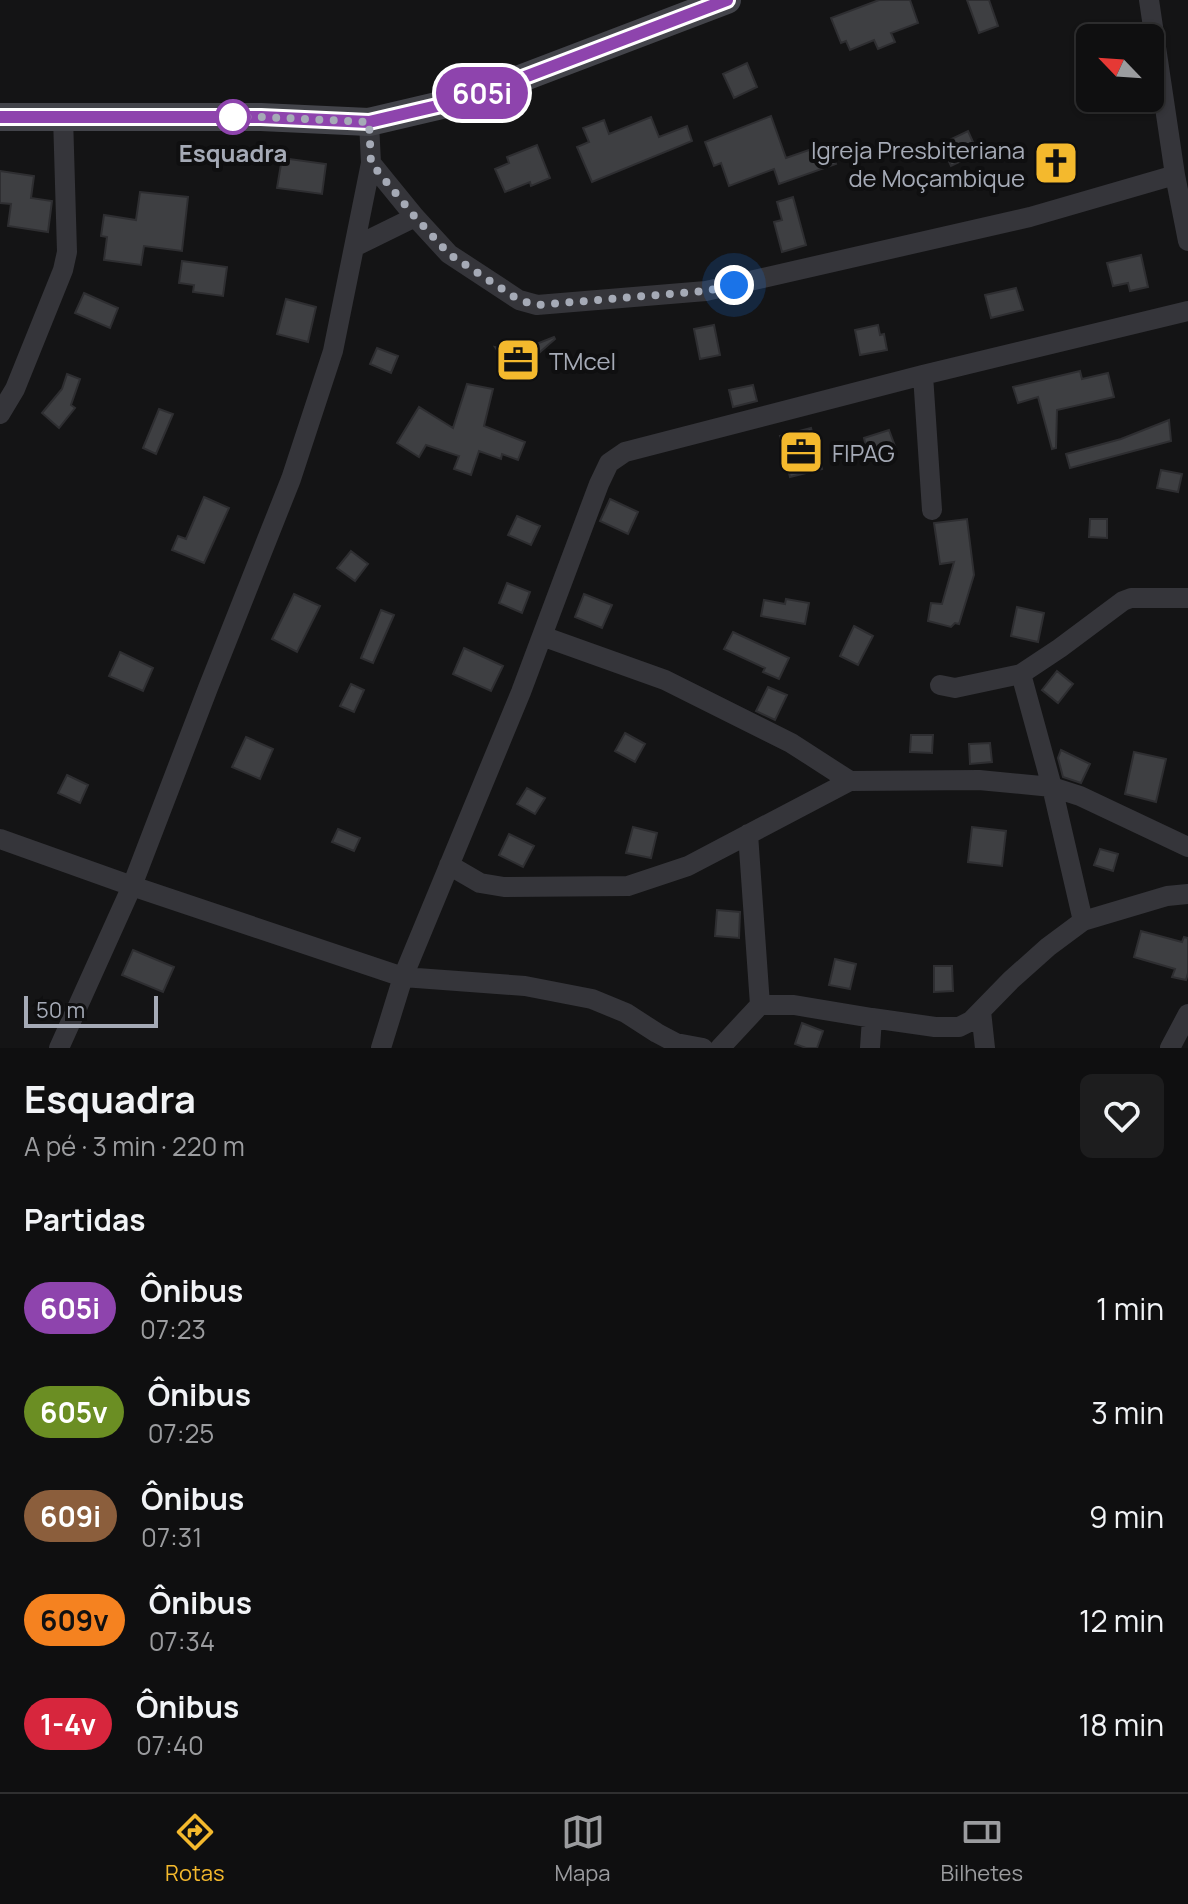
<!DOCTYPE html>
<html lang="pt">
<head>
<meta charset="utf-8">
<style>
  body { margin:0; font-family:Manrope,sans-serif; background:#1d1d1e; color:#f1f3f6; height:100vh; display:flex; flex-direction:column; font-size:30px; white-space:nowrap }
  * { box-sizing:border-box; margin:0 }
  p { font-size:26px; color:#9b9c9f }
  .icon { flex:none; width:44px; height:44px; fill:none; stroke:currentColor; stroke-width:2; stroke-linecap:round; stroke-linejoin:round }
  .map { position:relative; height:1048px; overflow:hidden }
  .side { display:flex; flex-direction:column; background:#0f0f10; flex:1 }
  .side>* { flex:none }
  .badge { padding:0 16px; border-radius:26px; font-size:28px; line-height:52px }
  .needle { width:52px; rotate:295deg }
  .buttons { position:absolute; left:1076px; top:24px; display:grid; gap:16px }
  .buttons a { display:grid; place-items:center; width:88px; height:88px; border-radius:12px; background:#0f0f10; box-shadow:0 2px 6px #0004,0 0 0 2px #2f2f30; font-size:40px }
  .scale { position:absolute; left:24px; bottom:20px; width:134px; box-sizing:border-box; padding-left:8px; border:4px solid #a5aab6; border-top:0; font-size:22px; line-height:28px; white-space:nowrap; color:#a5aab6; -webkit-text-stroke:6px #0f0f10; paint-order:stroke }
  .you { position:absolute; width:40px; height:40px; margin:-20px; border:6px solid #fff; border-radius:50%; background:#1a73e8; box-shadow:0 0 0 12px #1a73e833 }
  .map>.badge { position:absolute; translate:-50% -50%; box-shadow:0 0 0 4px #fff }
  h2 { padding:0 24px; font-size:30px; line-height:72px }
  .round { display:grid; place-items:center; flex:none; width:84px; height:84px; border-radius:12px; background:#1d1d1e }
  .head { display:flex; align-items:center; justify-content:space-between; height:136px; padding:0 24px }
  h1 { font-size:38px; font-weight:700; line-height:60px }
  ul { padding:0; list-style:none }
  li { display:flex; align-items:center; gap:24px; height:104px; padding:0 24px }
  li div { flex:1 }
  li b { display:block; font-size:30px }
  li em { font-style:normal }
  li .badge { min-width:88px; font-weight:700; text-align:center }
  .menu { display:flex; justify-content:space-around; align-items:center; height:112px; border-top:2px solid #2f2f30; background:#0f0f10; font-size:22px; color:#9b9c9f }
  .menu a { display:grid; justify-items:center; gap:4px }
  .menu .selected { color:#f4b92d }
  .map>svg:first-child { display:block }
  .building { fill:#3e3f42; stroke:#2e2e31; stroke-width:2 }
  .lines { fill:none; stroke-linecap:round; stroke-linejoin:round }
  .street { stroke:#35353a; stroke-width:20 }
  .secondary { stroke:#43444a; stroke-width:28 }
  .line-casing { stroke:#fff; stroke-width:18 }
  .line { stroke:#8e44ad; stroke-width:12 }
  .walk { stroke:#a5aab6; stroke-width:8; stroke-dasharray:0 14.4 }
  .stop-dot { fill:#fff; stroke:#8e44ad; stroke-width:4 }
  .labels { text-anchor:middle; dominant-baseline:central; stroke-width:8; stroke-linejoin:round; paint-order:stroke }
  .poi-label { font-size:24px; fill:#a5aab6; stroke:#0f0f10; text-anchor:start }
  .stop-label { font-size:24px; font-weight:bold; fill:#a5aab6; stroke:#0f0f10 }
</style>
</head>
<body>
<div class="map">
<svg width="1188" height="1048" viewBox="0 0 1188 1048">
  <rect width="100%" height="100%" fill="#141415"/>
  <!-- building -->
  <path class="building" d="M879,0H910L918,23L891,33L895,42L878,49L874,40L850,50L846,41L841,43L831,18Z
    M967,0H989L998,26L979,33Z
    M747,63L757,87L734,98L723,74Z
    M771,116L786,158L829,143L836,164L779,184L774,169L729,186L721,163L714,166L705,142Z
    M651,117L659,137L687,126L692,141L592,182L577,147L589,142L583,128L604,120L609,134Z
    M968,131L978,153L951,166L941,144Z
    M537,145L550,178L531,186L530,182L505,192L495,169L509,163L507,157Z
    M1044,145L1070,146L1069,183L1043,182Z
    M282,158L326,164L322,194L277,188Z
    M0,171L34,176L31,198L52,201L48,232L8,226L11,204L0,203Z
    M140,192L188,197L182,251L144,246L141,265L104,260L107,237L101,236L104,215L136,220Z
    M793,197L806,245L782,252L774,222L782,220L777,202Z
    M1141,255L1148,287L1130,291L1128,283L1113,286L1107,263Z
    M182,261L227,267L223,296L193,292L194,285L179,283Z
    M1016,288L1023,310L991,318L985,295Z
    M84,293L118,308L110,328L75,313Z
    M286,299L316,307L308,342L277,334Z
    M714,325L720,355L700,359L694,329Z
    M878,325L880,335L884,334L887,350L860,355L855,330Z
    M554,337L555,339L524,366L518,363L509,367L495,347L516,352Z
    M377,348L398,356L391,373L370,364Z
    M1080,371L1082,379L1108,373L1114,397L1057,410L1056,448L1052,449L1038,397L1018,403L1013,387Z
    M67,374L80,379L71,405L75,408L59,428L42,413L62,389Z
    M467,384L493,389L484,426L525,442L518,460L502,454L501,459L479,451L471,475L454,469L459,456L426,445L419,457L397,443L419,407L453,428Z
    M753,385L757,401L733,407L729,390Z
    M159,409L173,414L156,454L143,448Z
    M1169,420L1171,441L1070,468L1066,454L1121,439Z
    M811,428L822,469L790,477L780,436Z
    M889,430L896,449L869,459L864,438Z
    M1161,470L1182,474L1178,492L1157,488Z
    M204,497L229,508L204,563L172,550L178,536L186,539Z
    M610,499L638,512L628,534L600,521Z
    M517,516L540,526L531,545L508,535Z
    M967,519L974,575L959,624L955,623L951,627L928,621L931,603L942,604L954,562L940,564L934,523Z
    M1090,519H1107V538L1089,537Z
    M351,551L368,564L355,581L337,568Z
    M507,583L530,592L522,613L499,603Z
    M294,594L320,606L297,652L272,639Z
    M584,594L612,605L602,628L575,617Z
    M786,599L809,603L805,624L761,616L764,600L785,604Z
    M1017,607L1044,613L1038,642L1011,636Z
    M381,610L394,615L373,663L361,658Z
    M854,626L873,636L858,665L840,656Z
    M733,632L789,658L779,679L763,672L765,668L724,649Z
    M464,648L503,666L491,691L453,674Z
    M120,652L153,668L143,691L109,676Z
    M1057,671L1073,684L1058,703L1042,690Z
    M351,684L364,690L354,712L340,706Z
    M768,687L787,695L775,720L756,711Z
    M625,733L645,744L635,762L615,751Z
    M911,735H933L932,753L910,752Z
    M246,737L273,749L260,779L232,767Z
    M990,743L992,762L970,764L969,744Z
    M1061,750L1090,764L1081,783L1063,777L1058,758Z
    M1134,752L1166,759L1156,802L1125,794Z
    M67,775L88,785L80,803L58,793Z
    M527,788L545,798L535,814L517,804Z
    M633,827L657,833L651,858L626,853Z
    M972,827L1006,831L1002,866L968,862Z
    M338,829L360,838L354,851L332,842Z
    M509,834L534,846L523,867L499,855Z
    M1100,849L1118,854L1113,871L1094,865Z
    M717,910L740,912L739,938L715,936Z
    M1141,931L1182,942L1184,937L1188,938V973L1186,980L1172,977L1175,969L1134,957Z
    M133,950L174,967L163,992L122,975Z
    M835,959L856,964L850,989L829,985Z
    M934,966H952L953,991L934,992Z
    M802,1023L823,1031L817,1048H806L795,1044Z"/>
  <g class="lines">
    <!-- street -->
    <path class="street" d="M1149,0L1175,175L1188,241
      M371,163L415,217L449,254L519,300L537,305L706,291L1030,217L1175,175
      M354,247L415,217
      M923,375L932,510
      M0,414L15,389L63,270L67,252L63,116
      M542,636L665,680L791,743L850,781
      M1021,674L1052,787L1083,921
      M940,685L955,688L1021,674L1060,648L1123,601L1131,598H1188
      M0,839L132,886L403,977L525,986L592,999L626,1013L657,1033L676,1043L703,1048
      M449,865L480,883L504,887L628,886L688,866L850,781L979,780L1052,787L1080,796L1188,847
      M760,1005H794L872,1018L935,1027H959L971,1021L1011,980L1048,947L1083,921L1167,896L1188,894
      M981,1011L985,1048
      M59,1048L132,886L208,688L291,479L333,351L371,163L369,122
      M381,1048L403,977L521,692L599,484L609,463L625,452L923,375L1188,311
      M720,1048L760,1005L748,834
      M870,1048L872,1018
      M1170,1048L1188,1014"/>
    <!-- secondary -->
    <path class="secondary" d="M0,117H261L369,122L467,99L727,0"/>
  </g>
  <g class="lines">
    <!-- line casing -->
    <g class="line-casing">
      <path id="line" d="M0,117H261L369,122L467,99L727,0"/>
    </g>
    <!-- line -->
    <use href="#line" class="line"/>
    <!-- walk -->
    <path class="walk" d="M233,117H261L369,122L371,163L415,217L449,254L519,300L537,305L706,291L734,285"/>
  </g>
  <!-- icons -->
  <defs>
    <g id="church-square" transform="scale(2.3)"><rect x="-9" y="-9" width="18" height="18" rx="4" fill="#f4b92d" stroke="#0f0f10"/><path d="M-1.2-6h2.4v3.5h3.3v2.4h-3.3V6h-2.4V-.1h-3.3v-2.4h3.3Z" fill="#111"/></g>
    <g id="office-square" transform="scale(2.3)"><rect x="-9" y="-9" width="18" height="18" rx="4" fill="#f4b92d" stroke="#0f0f10"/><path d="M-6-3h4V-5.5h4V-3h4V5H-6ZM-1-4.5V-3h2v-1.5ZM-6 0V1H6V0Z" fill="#111"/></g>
  </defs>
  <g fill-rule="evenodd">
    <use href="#church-square" x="1056" y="163"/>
    <use href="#office-square" x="518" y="360"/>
    <use href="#office-square" x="801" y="452"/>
  </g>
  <!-- markers -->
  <circle class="stop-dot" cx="233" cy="117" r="16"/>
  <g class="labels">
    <!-- poi labels -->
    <g class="poi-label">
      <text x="1025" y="149" text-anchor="end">Igreja Presbiteriana<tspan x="1025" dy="28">de Moçambique</tspan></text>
      <text x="549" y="360">TMcel</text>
      <text x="832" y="452">FIPAG</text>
    </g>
    <!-- stop labels -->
    <g class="stop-label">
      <text x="233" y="152">Esquadra</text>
    </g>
  </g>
</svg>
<div class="buttons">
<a><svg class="needle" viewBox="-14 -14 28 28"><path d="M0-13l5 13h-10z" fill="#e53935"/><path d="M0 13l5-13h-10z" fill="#9b9c9f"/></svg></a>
</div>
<div class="scale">50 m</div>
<div class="you" style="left:734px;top:285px"></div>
<b class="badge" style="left:482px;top:93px;background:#8e44ad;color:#fff">605i</b>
</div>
<section class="side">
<div class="head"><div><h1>Esquadra</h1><p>A pé · 3 min · 220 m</p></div><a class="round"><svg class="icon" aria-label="heart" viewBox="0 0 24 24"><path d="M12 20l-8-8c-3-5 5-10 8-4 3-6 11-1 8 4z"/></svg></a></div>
<h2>Partidas</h2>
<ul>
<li><span class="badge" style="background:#8e44ad;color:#fff">605i</span><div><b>Ônibus</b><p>07:23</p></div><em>1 min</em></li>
<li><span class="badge" style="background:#6b8e23;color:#fff">605v</span><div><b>Ônibus</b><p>07:25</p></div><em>3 min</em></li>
<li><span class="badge" style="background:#8b5e3c;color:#fff">609i</span><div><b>Ônibus</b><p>07:31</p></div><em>9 min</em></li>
<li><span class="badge" style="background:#f58220;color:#111">609v</span><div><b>Ônibus</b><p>07:34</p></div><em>12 min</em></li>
<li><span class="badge" style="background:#d7263d;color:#fff">1-4v</span><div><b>Ônibus</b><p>07:40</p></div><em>18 min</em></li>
</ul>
</section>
<nav class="menu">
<a class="selected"><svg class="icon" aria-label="directions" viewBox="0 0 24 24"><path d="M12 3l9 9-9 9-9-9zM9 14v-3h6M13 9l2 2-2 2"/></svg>Rotas</a>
<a><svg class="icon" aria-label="map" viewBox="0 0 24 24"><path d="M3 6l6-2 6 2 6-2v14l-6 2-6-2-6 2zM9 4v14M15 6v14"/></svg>Mapa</a>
<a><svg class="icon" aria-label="tickets" viewBox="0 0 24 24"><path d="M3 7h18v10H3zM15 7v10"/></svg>Bilhetes</a>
</nav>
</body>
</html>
